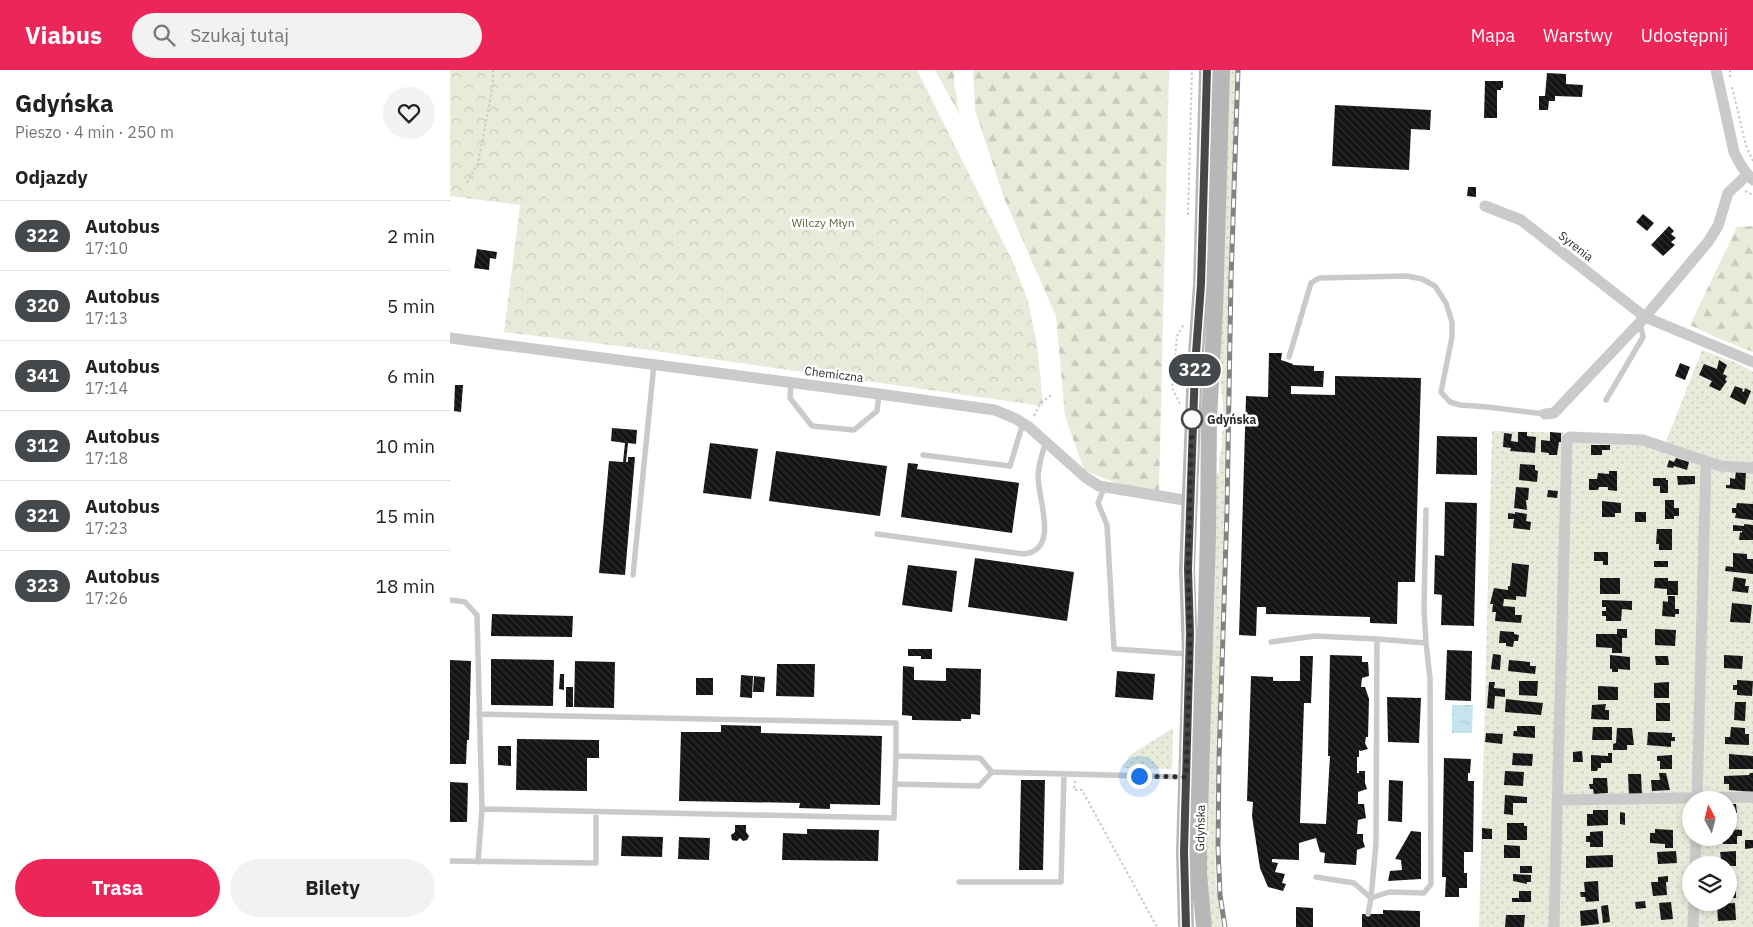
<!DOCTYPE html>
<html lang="pl">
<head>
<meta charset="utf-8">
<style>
  body { margin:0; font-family:"IBM Plex Sans",sans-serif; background:#f2f2f2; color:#222; height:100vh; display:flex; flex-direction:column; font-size:19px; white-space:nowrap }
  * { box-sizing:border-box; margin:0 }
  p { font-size:16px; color:#767676 }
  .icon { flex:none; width:28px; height:28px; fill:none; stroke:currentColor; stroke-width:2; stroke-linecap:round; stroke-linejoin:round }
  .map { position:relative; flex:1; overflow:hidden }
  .sheet { display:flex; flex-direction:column; background:#fff; width:450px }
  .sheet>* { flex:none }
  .badge { padding:0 10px; border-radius:16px; font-size:18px; line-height:32px }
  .needle { width:32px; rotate:353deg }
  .tools { position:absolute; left:1232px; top:721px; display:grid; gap:10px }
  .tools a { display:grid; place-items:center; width:55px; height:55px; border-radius:50%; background:#fff; box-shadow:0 2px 8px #0003; font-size:25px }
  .you { position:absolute; width:25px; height:25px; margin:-12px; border:4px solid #fff; border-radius:50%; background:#1a73e8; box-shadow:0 0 0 8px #1a73e833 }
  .map>.badge { position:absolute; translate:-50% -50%; box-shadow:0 0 0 2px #fff }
  h2 { padding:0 15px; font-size:19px; line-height:45px }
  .round { display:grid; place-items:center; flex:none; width:52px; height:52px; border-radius:26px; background:#f2f2f2 }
  .head { display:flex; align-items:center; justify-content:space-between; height:85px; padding:0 15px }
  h1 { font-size:24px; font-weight:800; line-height:38px }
  .cta { display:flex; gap:10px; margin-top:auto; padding:10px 15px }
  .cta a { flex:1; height:58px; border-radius:30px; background:#ed2659; color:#fff; font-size:20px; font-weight:800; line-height:58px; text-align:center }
  .cta a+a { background:#f2f2f2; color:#222 }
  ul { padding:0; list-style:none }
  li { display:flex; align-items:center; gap:15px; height:70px; padding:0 15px; border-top:1px solid #e0e0e0 }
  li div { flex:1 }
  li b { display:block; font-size:19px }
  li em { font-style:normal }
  li .badge { min-width:55px; font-weight:700; text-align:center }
  header { display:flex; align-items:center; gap:30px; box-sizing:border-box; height:70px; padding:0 25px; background:#ed2659; color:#fff }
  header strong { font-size:24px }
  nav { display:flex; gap:28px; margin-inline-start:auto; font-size:18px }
  .search { width:350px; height:45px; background:#f2f2f2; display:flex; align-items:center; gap:12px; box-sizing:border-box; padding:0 18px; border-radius:28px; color:#767676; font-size:19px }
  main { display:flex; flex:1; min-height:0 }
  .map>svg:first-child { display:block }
  .grass { fill:url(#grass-dots); fill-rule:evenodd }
  .forest { fill:url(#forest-firs) }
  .park { fill:url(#park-crowns) }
  .water { fill:url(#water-ripples) }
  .building { fill:url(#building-back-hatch) }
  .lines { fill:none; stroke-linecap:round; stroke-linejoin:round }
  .path { stroke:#cacaca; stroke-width:2; stroke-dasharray:2.5 2.5; stroke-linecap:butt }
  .service { stroke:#cacaca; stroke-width:5.5 }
  .minor { stroke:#cacaca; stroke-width:11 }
  .secondary { stroke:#b7b7b7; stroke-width:16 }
  .rail-casing { stroke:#828282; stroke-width:5 }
  .rail { stroke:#fff; stroke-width:3; stroke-dasharray:9; stroke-linecap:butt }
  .line-casing { stroke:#fff; stroke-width:11 }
  .line { stroke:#45484a; stroke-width:8 }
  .walk { stroke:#2d2d2d; stroke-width:5; stroke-dasharray:0 9 }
  .stop-dot { fill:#fff; stroke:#45484a; stroke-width:2.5 }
  .labels { text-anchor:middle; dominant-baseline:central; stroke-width:5; stroke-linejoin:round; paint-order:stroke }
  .park-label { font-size:12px; fill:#596b39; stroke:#fff }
  .street-label { font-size:12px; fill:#2d2d2d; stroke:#fff }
  .stop-label { font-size:12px; font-weight:bold; fill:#2d2d2d; stroke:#fff; text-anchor:start }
</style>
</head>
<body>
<header>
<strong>Viabus</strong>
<div class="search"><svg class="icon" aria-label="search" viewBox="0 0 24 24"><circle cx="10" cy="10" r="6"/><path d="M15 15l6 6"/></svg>Szukaj tutaj</div>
<nav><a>Mapa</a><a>Warstwy</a><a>Udostępnij</a></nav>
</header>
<main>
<section class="sheet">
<div class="head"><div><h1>Gdyńska</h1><p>Pieszo · 4 min · 250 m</p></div><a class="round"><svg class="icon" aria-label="heart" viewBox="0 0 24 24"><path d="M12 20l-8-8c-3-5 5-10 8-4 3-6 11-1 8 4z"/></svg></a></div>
<h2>Odjazdy</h2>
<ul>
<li><span class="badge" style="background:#45484a;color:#fff">322</span><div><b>Autobus</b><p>17:10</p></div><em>2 min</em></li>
<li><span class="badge" style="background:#45484a;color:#fff">320</span><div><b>Autobus</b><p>17:13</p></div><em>5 min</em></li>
<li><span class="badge" style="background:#45484a;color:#fff">341</span><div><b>Autobus</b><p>17:14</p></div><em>6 min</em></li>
<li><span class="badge" style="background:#45484a;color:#fff">312</span><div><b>Autobus</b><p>17:18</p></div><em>10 min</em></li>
<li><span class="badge" style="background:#45484a;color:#fff">321</span><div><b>Autobus</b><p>17:23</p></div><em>15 min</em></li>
<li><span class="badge" style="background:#45484a;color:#fff">323</span><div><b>Autobus</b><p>17:26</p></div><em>18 min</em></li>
</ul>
<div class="cta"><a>Trasa</a><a>Bilety</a></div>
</section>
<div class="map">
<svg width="1303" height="857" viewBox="0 0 1303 857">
  <defs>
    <pattern id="grass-dots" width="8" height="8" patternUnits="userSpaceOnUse" patternTransform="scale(1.25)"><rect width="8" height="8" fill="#e7ecda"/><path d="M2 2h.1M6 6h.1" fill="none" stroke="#c6cbbb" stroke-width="1.8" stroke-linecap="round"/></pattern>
    <pattern id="forest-firs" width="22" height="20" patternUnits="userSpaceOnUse" patternTransform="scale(1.25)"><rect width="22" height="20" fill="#e7ecda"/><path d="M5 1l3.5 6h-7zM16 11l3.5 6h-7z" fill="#c6cbbb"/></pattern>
    <pattern id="park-crowns" width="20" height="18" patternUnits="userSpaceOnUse" patternTransform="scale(1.25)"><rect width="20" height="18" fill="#e7ecda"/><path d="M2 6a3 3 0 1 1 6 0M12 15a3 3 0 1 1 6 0" fill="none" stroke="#c6cbbb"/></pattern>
    <pattern id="water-ripples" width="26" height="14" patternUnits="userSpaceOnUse" patternTransform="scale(1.25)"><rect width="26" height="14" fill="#c5e4ed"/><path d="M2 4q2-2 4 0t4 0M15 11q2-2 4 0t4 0" fill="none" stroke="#aac4cc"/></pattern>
    <pattern id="building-back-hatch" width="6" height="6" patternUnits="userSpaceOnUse" patternTransform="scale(1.25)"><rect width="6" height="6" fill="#141414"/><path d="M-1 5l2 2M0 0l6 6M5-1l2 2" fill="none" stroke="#2e2e2e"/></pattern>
  </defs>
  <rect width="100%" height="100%" fill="#fff"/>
  <!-- grass -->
  <path class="grass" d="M779,0H786L765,775L766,812L772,857H762L756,802L765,404L769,403V387L773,371H771L773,356V330L769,308Z
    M1252,280L1289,294L1303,302V857H1029L1042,361L1124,363L1215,374ZM1241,730H1279V768H1241ZM1241,795H1279V832H1241Z
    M723,658L722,699L672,698L680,685Z"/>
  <!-- forest -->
  <path class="forest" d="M485,0H504V14L510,45Z
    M523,0H719L709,422L668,414L634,400L615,346L606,246L554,128L525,40Z
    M1303,156V282L1265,267L1240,255L1287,157Z"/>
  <!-- park -->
  <path class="park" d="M0,0H467L564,194L578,231L587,274L593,336L184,278L54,262L70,135L0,126Z"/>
  <!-- water -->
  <path class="water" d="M1002,635H1023L1022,663H1002Z"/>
  <!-- building -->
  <path class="building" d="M1097,3L1116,4V14L1133,15L1132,27L1105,26V31H1099L1098,40H1089V26H1095Z
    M1035,11H1053V18H1051V20H1047V48H1034Z
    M885,35L981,40L980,60L961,59L959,100L882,96Z
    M1018,117H1026V127L1017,126Z
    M1193,144L1204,153L1197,161L1186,152Z
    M1219,156L1224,161L1221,164L1226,168L1221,172L1225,175L1213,186L1201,175Z
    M27,179L47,182L46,189L40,188L39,200L24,198Z
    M819,283H832L831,290L843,294V295L864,296V301H874L873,317L841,316V324L885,325V306L971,308L965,512H948L947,554L920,553V547L816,544V537H807L806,566L789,565L796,326L818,327Z
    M1269,290L1277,295L1273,304L1277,306L1275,310L1277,311L1270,321L1259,316L1262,311L1249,305L1254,294L1267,299Z
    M1230,293L1240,297L1235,310L1225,306Z
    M5,315H13L11,342L4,341Z
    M1285,316L1293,319L1292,321L1294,322L1295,318L1301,321L1295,335L1280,327Z
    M162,358L187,360L186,374L178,373L176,392H178V387H185L175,505L149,503L159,391L173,392L175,373L161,371Z
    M1068,362H1077V366L1086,367L1085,383L1060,381L1061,378L1053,377L1054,363L1062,364L1061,371L1068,372Z
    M1100,362L1111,363V372H1109L1107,385H1099V383L1091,382V370L1100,371Z
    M987,366L1027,367V405L986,404Z
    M260,373L308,379L301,429L253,423Z
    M1141,375H1160V380H1152V385H1141Z
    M326,381L437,396L430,446L319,431Z
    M1226,388L1239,392L1237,400L1224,396L1223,398L1217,397L1219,390L1224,392Z
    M458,393L468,394L467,399L569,413L562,463L451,447Z
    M1070,394L1085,395V400L1088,401L1087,412L1069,410Z
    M1159,401H1167V421L1158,420V417H1149L1148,420H1139V409H1147L1148,403L1159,404Z
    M1286,401L1296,402L1295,420L1276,418V415H1280V408L1285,409Z
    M1227,406H1245V414L1228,415Z
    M1203,408H1216V410H1218V423H1210V416H1203Z
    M1066,417L1079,418L1078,430H1076L1077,440L1064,438Z
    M1098,420L1108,421L1107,428L1097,427Z
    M1215,430H1224V438H1229V446H1224V449H1215Z
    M1152,431L1171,433V443H1165V447H1152Z
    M995,432L1027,433L1024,556L991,555L992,525L984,524L985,485L994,486Z
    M1287,433L1303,434V450L1285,448L1286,443H1282V438H1286Z
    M1065,442L1077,444L1076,451L1081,452L1080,460L1063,458L1064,449H1058V443L1065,444Z
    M1185,442H1196V452H1185Z
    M1294,454L1303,455V470H1289L1290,462L1292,463V461H1283V455L1294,456Z
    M1207,459H1222V480H1209V474H1206Z
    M1144,482H1158V495H1153V491H1144Z
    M1283,483L1297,484V489H1303V504L1275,501L1276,496L1283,497Z
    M525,488L624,502L617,551L518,537Z
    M1204,491H1218V497H1204Z
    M1062,493L1079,495L1076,527L1066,526V530L1054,529L1053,536L1065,537V545H1072L1071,553L1045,551L1046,542H1042L1043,534H1040L1044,518L1058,520V516H1060Z
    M458,495L507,501L502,542L452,535Z
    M1284,507L1296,509L1295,516H1299L1298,523L1282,521Z
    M1150,508H1170V524H1150Z
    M1205,508H1218V511H1228V525H1217V519L1204,518Z
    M1218,526H1225V539H1229V544H1225V547L1212,546L1213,531L1218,532Z
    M1152,530L1182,531V540L1172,539L1171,551H1156V546H1152V541H1156V537H1152Z
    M1282,533L1302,535L1300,553L1280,552Z
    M42,544L123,546L122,567L41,566Z
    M1167,559H1177V568H1172V583H1162V578L1146,577V564H1167Z
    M1205,559L1226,560L1225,576L1205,575Z
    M1050,561L1064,562V564L1069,565L1068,571H1064L1063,577L1056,576V573H1049Z
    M458,579H482V589H471V586H458Z
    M997,580L1022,581L1021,631L995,630Z
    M1043,584L1051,585L1050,600L1041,599Z
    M880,585L912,586V592H918L919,606L912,608L911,617H915L919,629L918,667H916L915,673L918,679L911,681L909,680V687H907V703H909V701H915V713L917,719L908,722V734H914L916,748L908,750L907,764H913V771L915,777L907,780L906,795L874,793L875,783L870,782L866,768L849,773V790L822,789V792L828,793L825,802L835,804L832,813L836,814L833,821L818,817L810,798L802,746L803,732L797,731L801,606L823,607V611H850V586H863L861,633H854L850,753L876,754L880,686H878Z
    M1160,585L1180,587V600L1168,599V602H1162V599H1160Z
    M1274,585L1293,586L1292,599L1274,598Z
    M1205,586H1218L1219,595H1206Z
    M41,589L104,590L103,636L41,635Z
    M0,590L21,591L19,670H17L16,694H0Z
    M1059,590L1080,592V596H1086L1085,604L1058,601Z
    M125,591L165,592L164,638L124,637Z
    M327,594H365L364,627L326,626Z
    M453,596L464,597V610L496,611V598L531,599L530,645L521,644V649H511V651L462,650V646L452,645Z
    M667,601L705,604L703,630L665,627Z
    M110,604H114V620L109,619Z
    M291,605L303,606L302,628L290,627Z
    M304,606L315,607L314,622H303Z
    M246,608H263V625H246Z
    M1287,610L1303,611L1302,626L1287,625V620H1283V615H1287Z
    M1069,611H1088L1087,626L1069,625Z
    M1039,612H1045L1044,618L1055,619V627L1045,626L1044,639L1037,638Z
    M1219,612V628H1204V613Z
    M1148,616L1168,617V630H1148Z
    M116,617H123V637H116Z
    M937,627L971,628L969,673L938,672Z
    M1056,629L1093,633L1091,645L1055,642Z
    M1285,632H1296L1295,651L1284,650Z
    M1206,633H1220V651H1206Z
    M1156,634L1155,640H1159V650L1141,649L1142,635Z
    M271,655L311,656V663L432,666L430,735L380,734V739L349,738L350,733L229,731L231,662H271Z
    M1067,656H1085V668L1063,666L1064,661H1067Z
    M1143,657H1162V670H1142Z
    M1281,657L1295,658V664H1299V675L1275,674V667H1280Z
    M1167,658H1182L1184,675H1177V680H1163V674L1166,673Z
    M1198,662L1222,663V667H1225V671H1221V677L1197,675Z
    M1036,663L1053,664L1052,674L1035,672Z
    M67,669L149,670V688H137V721L66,720Z
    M48,676H61V696L48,695Z
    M1132,681L1133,692H1123V682Z
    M1063,683L1083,684L1082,696L1062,695Z
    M1158,683H1162V693H1151V698H1148L1147,701H1141V685L1158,686Z
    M1279,684L1303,686V699H1279Z
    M1222,685V699H1210V691H1207V686Z
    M994,688L1021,689L1020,703H1018V711H1024L1023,782H1014V803H1017V818H1009V827H995L996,807H992Z
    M1055,701L1074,702L1073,716L1054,715Z
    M1209,703H1216L1220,720L1202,721L1201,710H1210Z
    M1300,703H1303V722L1279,720V714H1274V706L1299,705Z
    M1178,704H1191L1192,726H1179Z
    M1143,708H1157L1158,723L1144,724L1143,719H1140L1139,714H1143Z
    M571,710H595L593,800H569Z
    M939,710L953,711L952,752L938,751Z
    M0,712L18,713L17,752H0Z
    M1055,725L1077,727V733H1063V745L1054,744Z
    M1279,734H1286L1287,743H1279Z
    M1143,740H1158V755L1137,756V744H1143Z
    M1170,742L1175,743V755L1170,754Z
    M1057,753H1074V756H1077V770H1057Z
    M285,755H296V762L299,766L297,770L293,771L290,768L287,771L282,770L281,765L285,762Z
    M1032,758L1042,759V769H1032Z
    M357,759L429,760L428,791L332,790L333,763L357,764Z
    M1205,759L1223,760V778H1215V774L1200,773V763H1205Z
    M1279,759L1292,760V766H1287V774H1273V768H1279Z
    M961,761L971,762V809L938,811L940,801L952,800L951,790L945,789Z
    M1153,761V777H1140V772H1136V766H1140V762Z
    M172,766L213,767L212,787L171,786Z
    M229,767L260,768L259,790L228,789Z
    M1295,770H1303V778L1295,779Z
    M1054,775L1070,776V788H1054Z
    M1226,781L1227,793L1208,794L1207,782Z
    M1286,781V796H1279L1268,793V789H1271L1270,782Z
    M1163,785V797L1136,798V786Z
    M1070,796H1082V803H1070Z
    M1063,804L1081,805V812H1077V814L1063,811Z
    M1218,806V812H1216L1217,825L1203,826L1201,812H1208V807Z
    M1148,811L1149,831L1136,832L1135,827H1131L1130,822H1135L1134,812Z
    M1279,811H1286V828H1279Z
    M1069,821H1081V832H1062V828H1069Z
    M1195,831L1196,838L1186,839L1185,832Z
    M1221,832L1223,849L1211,850L1209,833Z
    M1285,833L1286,850L1268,851L1267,834Z
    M1158,835L1160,852L1153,853L1151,836Z
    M846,837L863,838V857H846Z
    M1147,839L1149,854L1131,856L1130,841Z
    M933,840L970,841V857H912V844H933Z
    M1056,845H1075L1074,857H1055Z"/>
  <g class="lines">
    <!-- path -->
    <path class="path" d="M1280,0V7
      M1282,17L1296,76L1303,91
      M17,113L28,93L43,15V0
      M1295,121L1303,125
      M738,145L742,0
      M730,334L722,318L727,266L734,254
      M584,346L590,334L601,325
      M625,711L624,720H632L633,722L707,857"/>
    <!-- service -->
    <path class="service" d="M839,287L861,213L869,208L957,206L972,209L985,216L996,233L1002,252V267L991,322L1000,332L1010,335L1038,337L1095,344
      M341,312L340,328L362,356L404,360L427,341L429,324
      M1156,330L1193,267L1190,253
      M473,385L560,396L573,353
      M654,418L648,433L657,455L664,579L738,584
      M427,464L574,484C610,480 588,430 588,406C589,394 592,383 596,372
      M183,505L204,294
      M0,530L15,532L27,545L32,739L28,792
      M821,572L865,566L927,569
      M976,573L974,540L976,440
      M29,644L446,653V686
      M542,702L530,688L446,686L445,714L529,716L542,702L734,707
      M32,739L444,748L445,714
      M0,791L146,793V742
      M866,807L904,813L921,828
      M509,812H611L614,704
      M918,844L921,828L939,822L974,823L981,814L980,608L976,573L927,569L926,773L921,828"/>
    <!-- minor -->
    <path class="minor" d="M1266,0L1284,82C1289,93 1294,102 1303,110
      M1035,136L1071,150L1195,247L1303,292
      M0,268L429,324L545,340L566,349L579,357L635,407L649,416L740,431
      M1095,344L1104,343L1195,247L1258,172L1268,156L1278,123L1297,105
      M1107,730L1303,727
      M1247,730L1256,391
      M1245,795L1246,768
      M1104,857L1117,369L1120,367L1193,370L1270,396L1303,398
      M1243,857L1244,832"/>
    <!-- secondary -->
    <path class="secondary" d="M736,857L734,782L740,584L737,499L745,297L751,214L757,0
      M754,857L749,804V782L758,464L759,349L765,240L772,0"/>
    <!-- rail casing -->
    <g class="rail-casing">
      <path id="rail" d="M775,857L770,825L768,778L769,690L777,439L781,210L788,0"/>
    </g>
    <!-- rail -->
    <use href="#rail" class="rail"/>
  </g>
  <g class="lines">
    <!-- line casing -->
    <g class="line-casing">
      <path id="line" d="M736,857L734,782L740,563L738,499L745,297L751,214L757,0"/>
    </g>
    <!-- line -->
    <use href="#line" class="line"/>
    <!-- walk -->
    <path class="walk" d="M689,706L736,707L740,584L738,499L742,345V349"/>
  </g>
  <!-- markers -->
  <circle class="stop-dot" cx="742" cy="349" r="10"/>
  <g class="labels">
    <!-- park labels -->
    <g class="park-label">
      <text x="373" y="152">Wilczy Młyn</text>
    </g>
    <!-- street labels -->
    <g class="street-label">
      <text transform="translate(1126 176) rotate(38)">Syrenia</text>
      <text transform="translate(384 304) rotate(7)">Chemiczna</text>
      <text transform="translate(750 758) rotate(-89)">Gdyńska</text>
    </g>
    <!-- stop labels -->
    <g class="stop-label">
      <text x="757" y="349">Gdyńska</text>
    </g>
  </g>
</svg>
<div class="tools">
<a><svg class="needle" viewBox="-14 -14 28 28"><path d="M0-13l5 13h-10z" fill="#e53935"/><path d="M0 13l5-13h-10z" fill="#767676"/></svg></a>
<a><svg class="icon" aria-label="layers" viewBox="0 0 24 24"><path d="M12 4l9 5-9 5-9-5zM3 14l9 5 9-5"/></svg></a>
</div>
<div class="you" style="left:689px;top:706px"></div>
<b class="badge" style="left:745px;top:300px;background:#45484a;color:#fff">322</b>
</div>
</main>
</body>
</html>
